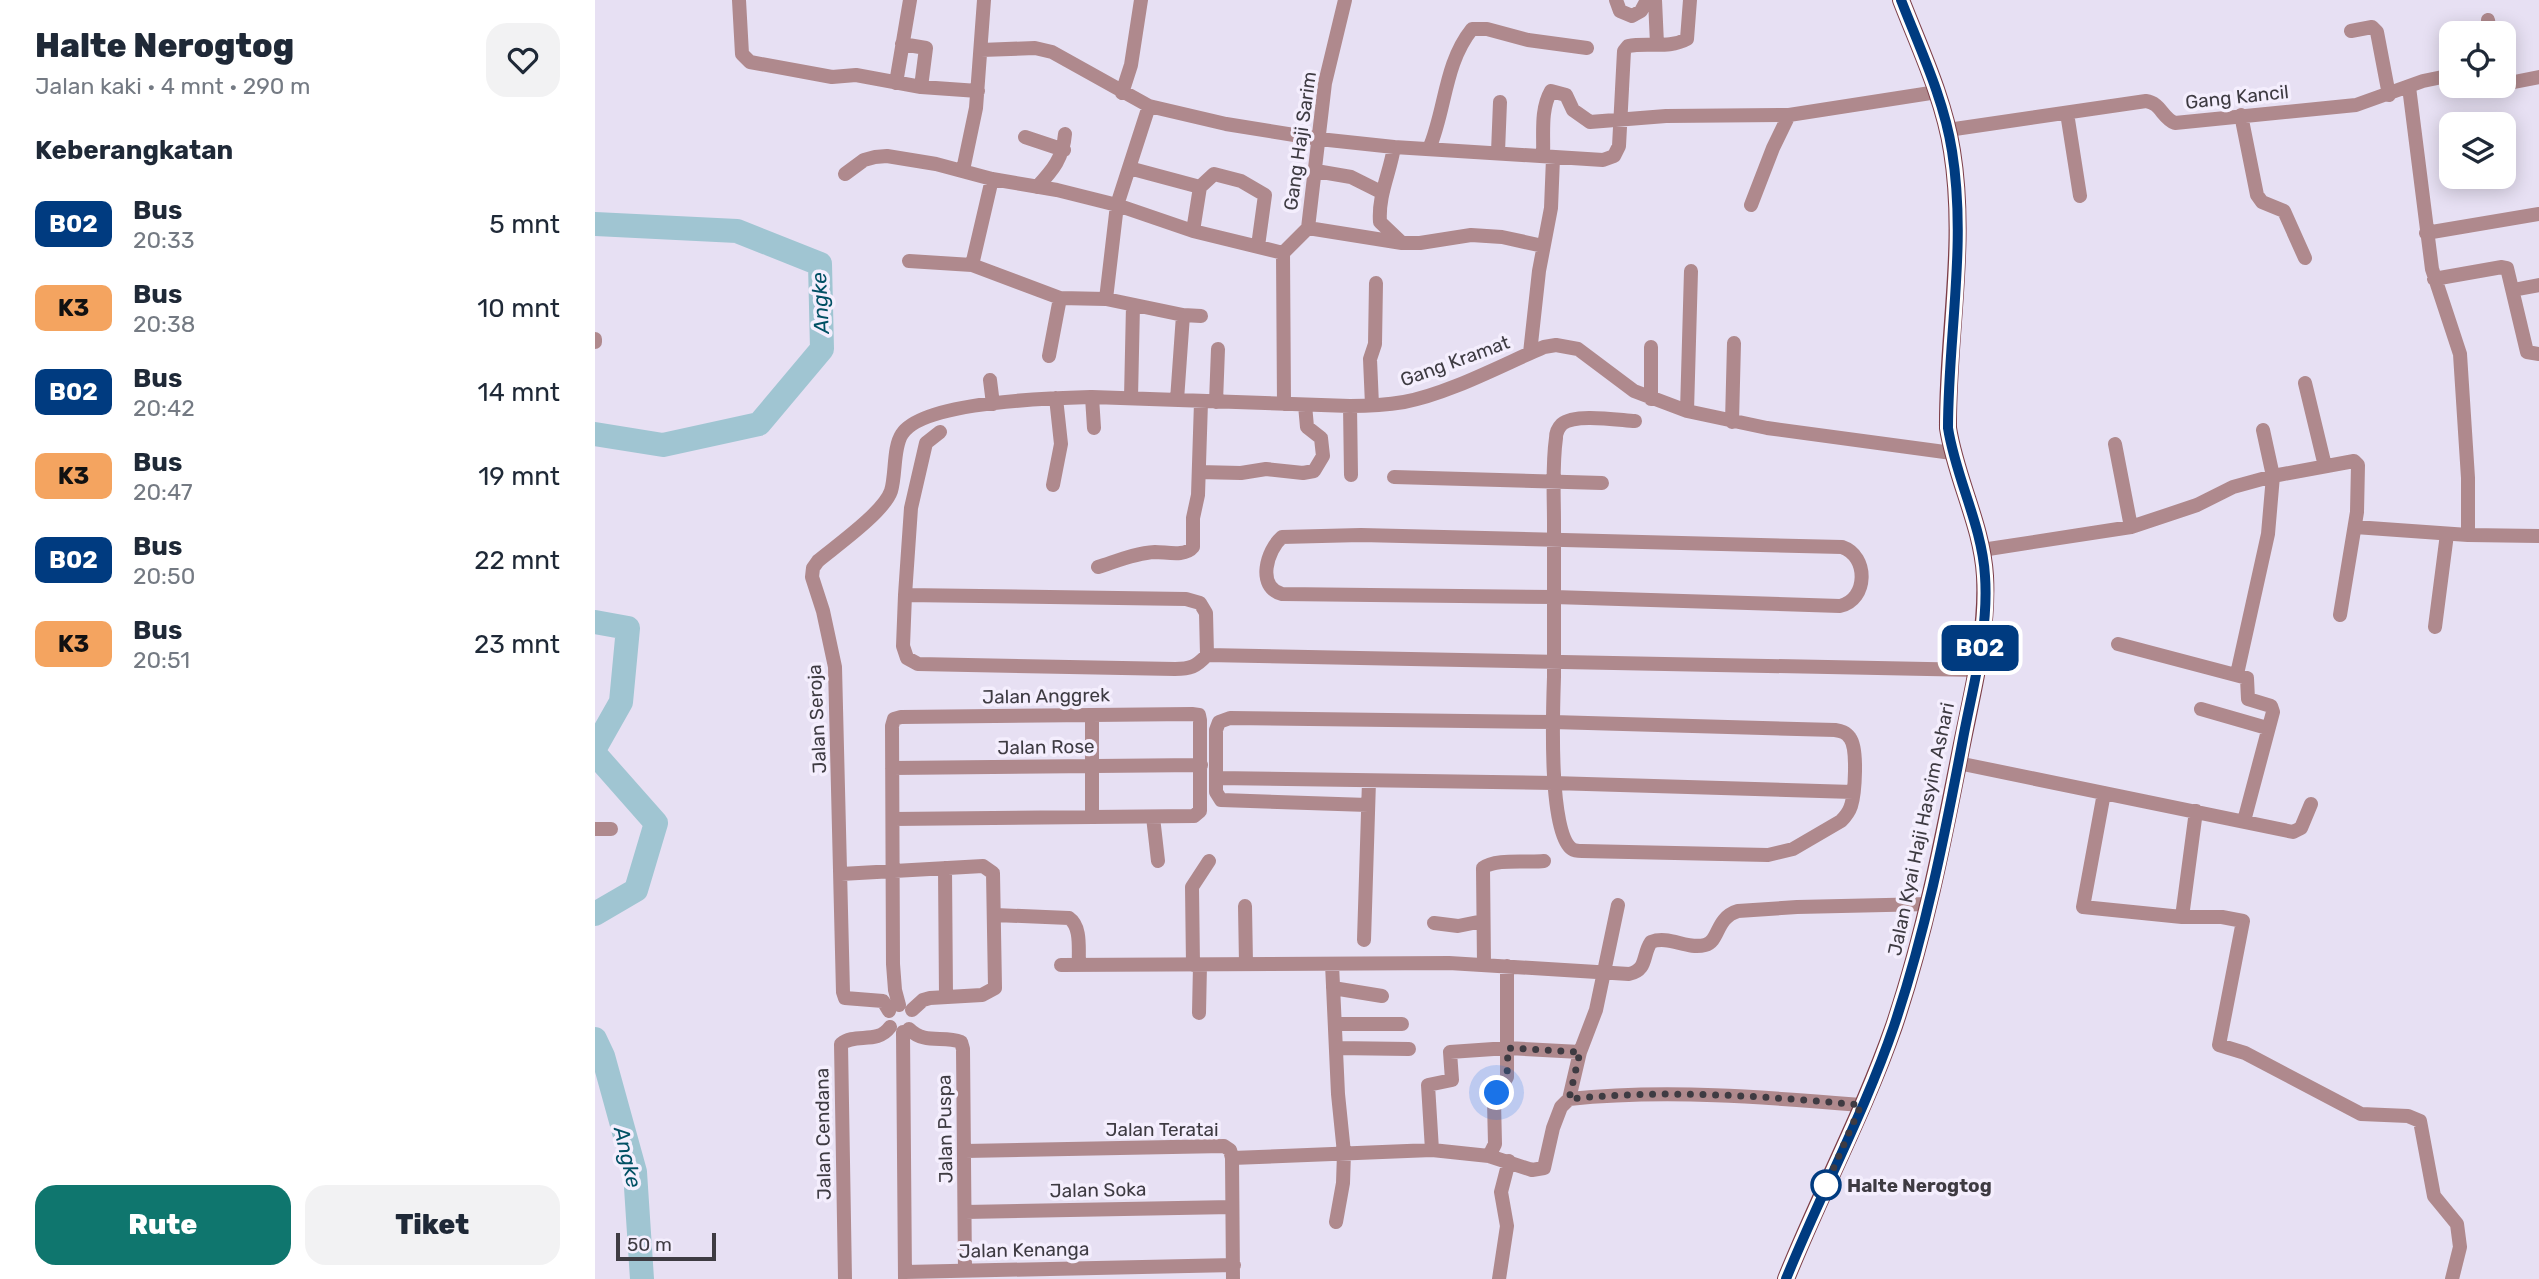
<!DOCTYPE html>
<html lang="id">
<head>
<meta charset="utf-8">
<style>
  body { margin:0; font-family:Rubik,sans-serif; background:#f2f2f3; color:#1f2937; height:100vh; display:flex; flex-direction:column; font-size:26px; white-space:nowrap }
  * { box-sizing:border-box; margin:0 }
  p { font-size:23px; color:#747a83 }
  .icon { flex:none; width:38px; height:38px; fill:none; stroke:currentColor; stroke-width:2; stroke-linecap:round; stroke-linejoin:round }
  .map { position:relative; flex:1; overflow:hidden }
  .details { display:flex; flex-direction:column; background:#fff; width:595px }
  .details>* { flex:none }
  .badge { padding:0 14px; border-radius:10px; font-size:24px; line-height:46px }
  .controls { position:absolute; left:1844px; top:21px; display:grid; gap:14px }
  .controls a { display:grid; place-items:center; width:77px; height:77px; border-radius:14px; background:#fff; box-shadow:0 4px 18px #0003; font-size:35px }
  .scale { position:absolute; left:21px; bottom:18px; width:100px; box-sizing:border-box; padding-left:7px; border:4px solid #3e3b42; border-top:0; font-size:19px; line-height:24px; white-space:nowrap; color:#3e3b42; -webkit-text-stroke:5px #f4eefd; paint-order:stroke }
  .you { position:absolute; width:35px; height:35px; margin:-18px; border:5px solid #fff; border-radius:50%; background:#1a73e8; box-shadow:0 0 0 10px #1a73e833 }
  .map>.badge { position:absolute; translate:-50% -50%; box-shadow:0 0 0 4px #fff }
  h2 { padding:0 35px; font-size:26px; line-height:63px }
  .round { display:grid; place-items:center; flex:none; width:74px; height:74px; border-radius:21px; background:#f2f2f3 }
  .summary { display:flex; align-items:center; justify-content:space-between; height:119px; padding:0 35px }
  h1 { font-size:33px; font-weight:800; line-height:52px }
  .cta { display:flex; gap:14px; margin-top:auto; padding:14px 35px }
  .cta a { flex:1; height:80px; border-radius:21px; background:#0f766e; color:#fff; font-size:28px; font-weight:800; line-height:80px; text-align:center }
  .cta a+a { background:#f2f2f3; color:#1f2937 }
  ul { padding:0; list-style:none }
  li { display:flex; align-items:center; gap:21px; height:84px; padding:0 35px }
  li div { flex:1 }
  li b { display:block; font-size:26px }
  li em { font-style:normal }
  li .badge { min-width:77px; font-weight:700; text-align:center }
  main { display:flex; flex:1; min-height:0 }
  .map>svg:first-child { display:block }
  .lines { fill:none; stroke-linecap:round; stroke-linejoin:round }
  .river { stroke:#a0c5d2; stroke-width:24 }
  .minor { stroke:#af898d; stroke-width:14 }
  .primary { stroke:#7c3d47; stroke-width:18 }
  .line-casing { stroke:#fff; stroke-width:16 }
  .line { stroke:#003b80; stroke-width:10 }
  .walk { stroke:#3e3b42; stroke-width:7; stroke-dasharray:0 12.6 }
  .stop-dot { fill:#fff; stroke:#003b80; stroke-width:3.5 }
  .labels { text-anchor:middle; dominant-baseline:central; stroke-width:7; stroke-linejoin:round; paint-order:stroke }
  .street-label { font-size:19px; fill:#3e3b42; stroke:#f4eefd }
  .stop-label { font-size:19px; font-weight:bold; fill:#3e3b42; stroke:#f4eefd; text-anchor:start }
  .water-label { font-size:21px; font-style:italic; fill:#015064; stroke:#f4eefd }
</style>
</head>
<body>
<main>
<section class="details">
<div class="summary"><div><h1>Halte Nerogtog</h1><p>Jalan kaki · 4 mnt · 290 m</p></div><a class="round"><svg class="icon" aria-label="heart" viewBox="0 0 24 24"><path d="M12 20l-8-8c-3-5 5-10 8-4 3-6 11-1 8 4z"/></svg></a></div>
<h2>Keberangkatan</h2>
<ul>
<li><span class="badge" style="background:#003b80;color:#fff">B02</span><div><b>Bus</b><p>20:33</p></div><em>5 mnt</em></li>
<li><span class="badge" style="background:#f4a460;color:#111">K3</span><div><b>Bus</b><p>20:38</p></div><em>10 mnt</em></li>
<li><span class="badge" style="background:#003b80;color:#fff">B02</span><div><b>Bus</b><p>20:42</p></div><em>14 mnt</em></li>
<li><span class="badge" style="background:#f4a460;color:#111">K3</span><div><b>Bus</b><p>20:47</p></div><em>19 mnt</em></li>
<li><span class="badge" style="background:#003b80;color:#fff">B02</span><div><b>Bus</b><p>20:50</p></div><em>22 mnt</em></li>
<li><span class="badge" style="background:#f4a460;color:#111">K3</span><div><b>Bus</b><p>20:51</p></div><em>23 mnt</em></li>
</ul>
<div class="cta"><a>Rute</a><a>Tiket</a></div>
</section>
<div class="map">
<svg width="1944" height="1279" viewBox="0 0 1944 1279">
  <rect width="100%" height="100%" fill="#e7e0f3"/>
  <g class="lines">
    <!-- river -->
    <path class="river" d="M0,224L142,231L225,264L227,349L164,424L68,445L0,434
      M0,622L33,628L26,702L0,748
      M0,754L61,823L41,890L0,914
      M0,1039L8,1056L40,1172L47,1279"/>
    <!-- minor -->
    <path class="minor" d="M144,0L147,54L155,62L237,77L261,75L326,87L383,91
      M1021,0L1025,11L1037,16L1046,11L1052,0
      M1060,0L1062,44
      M1893,20L1895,33
      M1756,31L1777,27L1782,32L1794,95
      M307,44L331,48L326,87
      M386,50L440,48L457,52L554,106L631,124L724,139L799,147L1008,160L1019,156L1024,146L1029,51L1033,46C1053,42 1074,49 1092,39L1095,0
      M301,83L315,0
      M1909,84L1944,77
      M1894,86H1897
      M1814,87L1837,269L1865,354L1873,478V535
      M527,93L536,65L546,0
      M1472,113L1485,196
      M1646,115L1662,195L1667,202L1689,211L1710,258
      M1353,130L1551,101C1566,103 1567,118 1580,123L1761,105L1828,81L1857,75
      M430,137L469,150
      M799,147C795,173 783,195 785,222L806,242
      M834,149C851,109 849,64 877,29H892L933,40L992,48
      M903,152L905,102
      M948,156C949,135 945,110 956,91L971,95L978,110L995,122L1071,116L1194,115L1342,92
      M534,168L605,187
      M368,170L381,108L389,0
      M721,171L756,177L786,192
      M250,174L269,160L280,157L292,156L341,164L397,179L462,190L522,205L598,231L688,253
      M442,187C458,170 468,158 470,134
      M1156,205L1178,148L1194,115
      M713,228L807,243H825L876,235L907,237L948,246
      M598,231L605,187L619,174L646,181L670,195L663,246
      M1831,233L1944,214
      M314,261L377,265L465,298L511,299L588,315L606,316
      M377,265L397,179
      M1839,279L1907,267L1912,268L1932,352L1944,354
      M1918,290L1944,285
      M511,299L522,205L554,106
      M0,339V342
      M1056,347V399
      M935,353L944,271L956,208L958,158
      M454,356L465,298
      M395,380L398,404
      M1710,383L1730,466
      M497,397L499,428
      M536,398L538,305
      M582,400L588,315
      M621,402L623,349
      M689,404L688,253L713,228L730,83L750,0
      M777,405L775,359L780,344L781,283
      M755,406L756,475
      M1092,411L1096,271
      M1137,422L1139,343
      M1520,444L1536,527
      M604,472L646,473L671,469L708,473L719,471L728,456L726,438L712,427L710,405
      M799,477L1007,483
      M458,485L466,444L461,398
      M1760,527L1873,535L1944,536
      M766,535L1247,547C1274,556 1273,600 1245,606L959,597L687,594C661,587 672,550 687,537Z
      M1387,550L1536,527L1602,505L1638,487L1678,476L1759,461L1763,465L1762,512L1745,615
      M503,567C522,561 540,553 560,552C572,552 590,557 598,547V518L603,495L606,402
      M310,595L316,508L331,443L345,432
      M1840,627L1852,534
      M1523,644L1652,678L1653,699L1676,706L1678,712L1649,821
      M612,655L611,613L605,603L591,599L310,595L308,646L312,658L323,664L580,669C595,669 601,667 612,655L1382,670
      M1642,674L1673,534L1678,476L1668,430
      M1606,709L1672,728
      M497,715V817
      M1363,763L1698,832L1706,828L1716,804
      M297,768L606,765
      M621,778L958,783L1258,792
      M1509,793L1488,907L1587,917H1627L1648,921L1624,1045L1650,1053L1766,1114L1813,1116L1825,1121L1839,1196L1862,1224L1865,1247L1857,1279
      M773,805L626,800L621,792V730L624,722L635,718L958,722L1240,730C1246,731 1251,732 1255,738C1263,749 1260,793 1256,806C1254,812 1250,817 1246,821L1198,849L1173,855L987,851C984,851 980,851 977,849C953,833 958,707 959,677C959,626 959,574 959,523C959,495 957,466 961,438C961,432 963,428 967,424C980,413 1023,420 1040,421
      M558,817L563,861
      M298,819L599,816L605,811V720L604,715L597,714L306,717L299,719L297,726L298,964L300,990L304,1005
      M0,829H16
      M350,868L351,997
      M246,874L388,866L398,873L400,988L387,995L335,998L328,1000L317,1010
      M650,906L651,964
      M400,915L474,918C487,927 483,950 484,965
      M1587,917L1601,811
      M839,923L863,926L888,921
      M769,940L774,781
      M737,964L743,1094L749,1153L748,1183L741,1222
      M466,965L854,963L1034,974C1053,970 1047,955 1056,942C1074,935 1092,950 1110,945C1125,941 1120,918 1143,911L1202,907L1335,904
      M598,965L597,887L614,861
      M889,965L888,868C900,858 933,863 949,861
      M738,988L787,996
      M294,1011L288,1001L250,998L248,992L240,667L228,611L217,577L218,568L223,561C241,546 289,512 296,491C301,475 298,447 307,434C328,401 459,398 497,397L755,406C773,406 791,405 809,402C853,394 907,365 949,347L961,345L983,349L1039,391L1092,411L1172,428L1357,453
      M604,1013L605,965
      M740,1024H807
      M314,1029C330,1045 348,1035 366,1042L368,1049L370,1271
      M308,1032L310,1279
      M741,1048L814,1049
      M974,1099C1071,1089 1170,1097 1266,1105
      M837,1150L833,1085L857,1080L855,1052L913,1048L985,1052
      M370,1151L629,1146L635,1150L637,1158L638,1279
      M894,1156L900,1144L899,1101L912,1077V966
      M637,1158L837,1150L894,1156L937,1170L949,1168L958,1128L966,1107L974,1099L985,1052L1001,1010L1023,905
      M370,1212L637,1207
      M310,1272L639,1265
      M250,1279L246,1044C260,1032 282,1045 295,1027
      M904,1279L912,1226L906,1192L914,1161"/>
    <!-- primary -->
    <path class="primary" d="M1191,1279C1225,1194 1269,1112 1299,1026C1329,937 1347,846 1365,754C1376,696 1393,636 1390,576C1387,525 1361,479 1353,428C1352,336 1372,244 1357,151C1349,99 1325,49 1306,0"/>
  </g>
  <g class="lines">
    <!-- line casing -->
    <g class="line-casing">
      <path id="line" d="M1191,1279C1225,1195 1270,1111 1299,1026C1330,934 1349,839 1367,744C1377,689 1394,632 1390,576C1387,525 1361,479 1353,428C1353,336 1372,244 1357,151C1349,99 1325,49 1306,0"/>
    </g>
    <!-- line -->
    <use href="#line" class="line"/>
    <!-- walk -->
    <path class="walk" d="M902,1093L912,1077L913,1048L985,1052L974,1099C1070,1089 1170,1096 1266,1105L1227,1195L1231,1185"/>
  </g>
  <!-- markers -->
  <circle class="stop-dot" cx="1231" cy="1185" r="14"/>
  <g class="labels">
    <!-- street labels -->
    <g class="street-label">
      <text transform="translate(1642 97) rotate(-6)">Gang Kancil</text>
      <text transform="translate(705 141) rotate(-82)">Gang Haji Sarim</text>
      <text transform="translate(860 361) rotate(-20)">Gang Kramat</text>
      <text transform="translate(451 696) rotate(-1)">Jalan Anggrek</text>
      <text transform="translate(222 719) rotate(-93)">Jalan Seroja</text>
      <text transform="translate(451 747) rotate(-1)">Jalan Rose</text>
      <text transform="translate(1326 829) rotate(-78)">Jalan Kyai Haji Hasyim Ashari</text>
      <text transform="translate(350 1129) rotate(-91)">Jalan Puspa</text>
      <text x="567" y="1129">Jalan Teratai</text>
      <text transform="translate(228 1134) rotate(-91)">Jalan Cendana</text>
      <text transform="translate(503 1190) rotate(-1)">Jalan Soka</text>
      <text transform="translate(429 1250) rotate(-1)">Jalan Kenanga</text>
    </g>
    <!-- stop labels -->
    <g class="stop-label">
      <text x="1252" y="1185">Halte Nerogtog</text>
    </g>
    <!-- water labels -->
    <g class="water-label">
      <text transform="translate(225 303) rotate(-93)">Angke</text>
      <text transform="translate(33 1157) rotate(77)">Angke</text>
    </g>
  </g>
</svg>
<div class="controls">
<a><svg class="icon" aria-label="locate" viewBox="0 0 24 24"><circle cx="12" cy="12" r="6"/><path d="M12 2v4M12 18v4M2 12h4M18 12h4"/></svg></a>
<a><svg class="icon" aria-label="layers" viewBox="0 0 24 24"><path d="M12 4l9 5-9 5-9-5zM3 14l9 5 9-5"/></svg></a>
</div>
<div class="scale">50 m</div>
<div class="you" style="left:902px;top:1093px"></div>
<b class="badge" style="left:1385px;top:648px;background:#003b80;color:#fff">B02</b>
</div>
</main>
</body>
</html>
